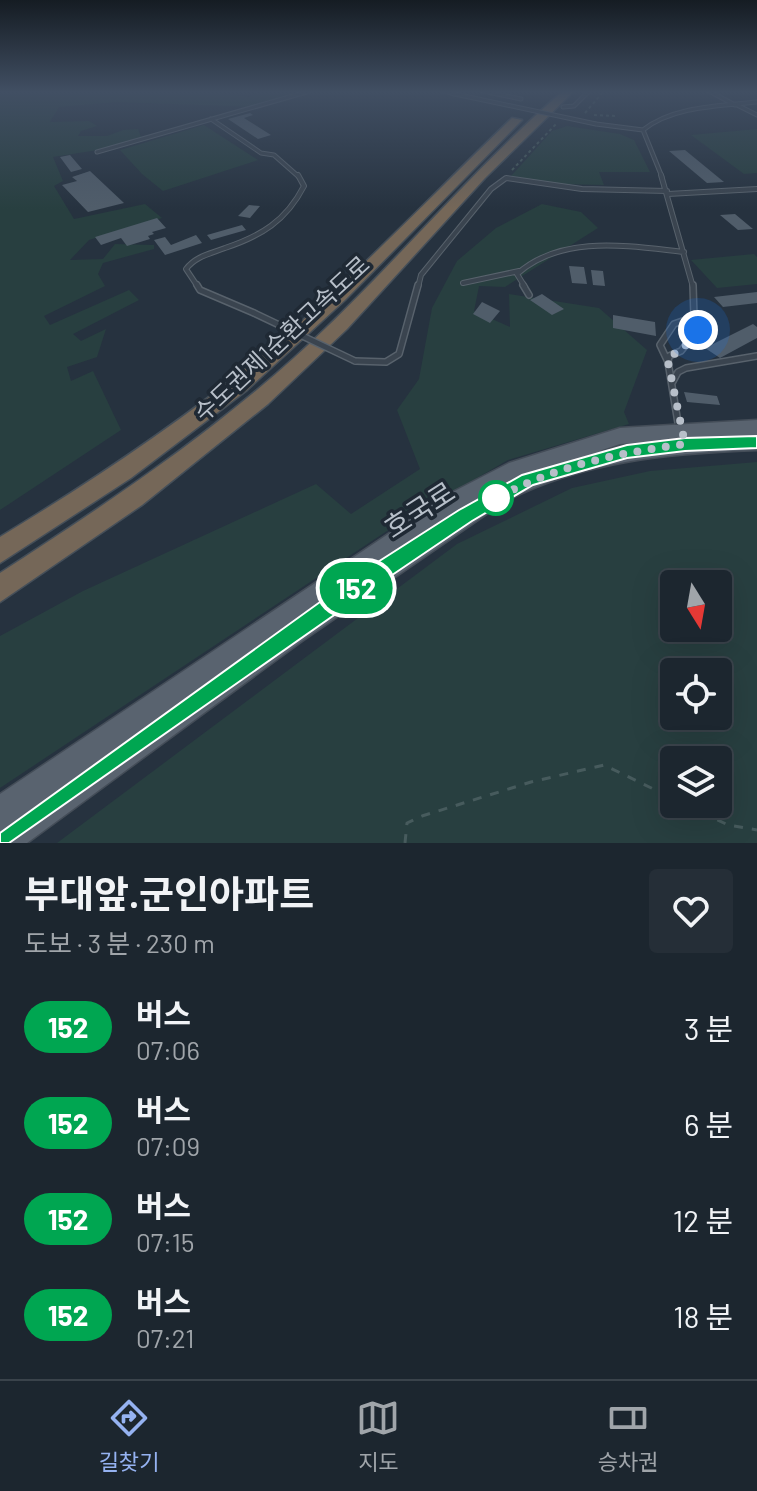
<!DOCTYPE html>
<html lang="ko">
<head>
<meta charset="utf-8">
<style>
  body { margin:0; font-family:Barlow,"Noto Sans KR",sans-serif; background:#252e37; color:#f1f3f6; height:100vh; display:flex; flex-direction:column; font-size:30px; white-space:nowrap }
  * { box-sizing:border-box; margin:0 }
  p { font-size:26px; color:#a0a5aa }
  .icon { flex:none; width:44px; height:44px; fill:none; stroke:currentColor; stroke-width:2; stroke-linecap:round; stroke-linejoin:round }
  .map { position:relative; height:843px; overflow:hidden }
  .details { display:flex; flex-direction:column; background:#1c262f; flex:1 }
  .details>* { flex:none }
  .badge { padding:0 16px; border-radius:26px; font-size:28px; line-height:52px }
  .needle { width:52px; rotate:169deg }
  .buttons { position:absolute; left:660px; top:570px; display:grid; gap:16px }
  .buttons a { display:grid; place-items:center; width:72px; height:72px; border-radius:8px; background:#1c262f; box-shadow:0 8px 32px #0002,0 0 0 2px #3a434b; font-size:40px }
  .you { position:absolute; width:40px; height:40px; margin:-20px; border:6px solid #fff; border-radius:50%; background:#1a73e8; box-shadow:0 0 0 12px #1a73e833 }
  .map>.badge { position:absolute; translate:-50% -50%; box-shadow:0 0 0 4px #fff }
  .round { display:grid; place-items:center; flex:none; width:84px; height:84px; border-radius:8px; background:#252e37 }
  .head { display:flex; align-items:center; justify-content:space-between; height:136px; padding:0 24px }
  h1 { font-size:38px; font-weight:700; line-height:60px }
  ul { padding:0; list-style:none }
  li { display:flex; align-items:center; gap:24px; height:96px; padding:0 24px }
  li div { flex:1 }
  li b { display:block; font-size:30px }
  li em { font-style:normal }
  li .badge { min-width:88px; font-weight:700; text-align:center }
  .tabs { display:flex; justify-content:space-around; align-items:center; height:112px; border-top:2px solid #3a434b; background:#1c262f; font-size:22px; color:#a0a5aa }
  .tabs a { display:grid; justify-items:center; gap:4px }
  .tabs .current { color:#95b2f1 }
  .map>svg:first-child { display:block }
  .green { fill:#283f40; fill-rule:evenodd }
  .building { fill:#505d6a }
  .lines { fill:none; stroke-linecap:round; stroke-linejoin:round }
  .lane-far3-casing { stroke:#58626c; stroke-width:5 }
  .lane-far2-casing { stroke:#58626c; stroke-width:6 }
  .lane-far1-casing { stroke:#58626c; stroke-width:8 }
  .lane-casing { stroke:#58626c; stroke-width:10 }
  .primary-casing { stroke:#444d58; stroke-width:3 }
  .highway-casing { stroke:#454f59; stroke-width:3 }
  .path-far1 { stroke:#475b5d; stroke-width:2; stroke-dasharray:3 3; stroke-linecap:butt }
  .path { stroke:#475b5d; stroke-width:3; stroke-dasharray:9 9; stroke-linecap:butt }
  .lane-far3 { stroke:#3a444f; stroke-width:3 }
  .lane-far2 { stroke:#3a444f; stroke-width:4 }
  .lane-far1 { stroke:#3a444f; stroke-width:5 }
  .lane { stroke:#3a444f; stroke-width:7 }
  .primary { fill:#59636f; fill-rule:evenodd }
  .highway { fill:#756758; fill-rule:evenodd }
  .lane-bridge-far1-casing { stroke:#58626c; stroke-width:5; stroke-linecap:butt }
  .lane-bridge-casing { stroke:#58626c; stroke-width:8; stroke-linecap:butt }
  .lane-bridge-far1 { stroke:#3a444f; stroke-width:3 }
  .lane-bridge { stroke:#3a444f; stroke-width:5 }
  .line { fill:#00a651; stroke:#fff; stroke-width:2 }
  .walk { stroke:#b7bfc9; stroke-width:8; stroke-dasharray:0 14.4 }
  .stop-dot { fill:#fff; stroke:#00a651; stroke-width:4 }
  .labels { text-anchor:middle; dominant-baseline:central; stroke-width:7; stroke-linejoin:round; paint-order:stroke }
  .street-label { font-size:24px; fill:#b7bfc9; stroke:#1f2934 }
  .near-street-label { font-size:28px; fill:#b7bfc9; stroke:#1f2934 }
</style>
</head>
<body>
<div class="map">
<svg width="757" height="843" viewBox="0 0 757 843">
  <rect width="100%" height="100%" fill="#26323f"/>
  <!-- green -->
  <path class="green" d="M0,91H205L249,97L257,91L294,92L255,107L117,102L59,107L50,122L89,121L97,126L81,131L78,136H107L123,130L138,129L141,137L98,150L53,157L63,181L54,186L74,219L145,204L162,218L89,240L70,260L103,259L115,244L154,245V249L103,263L98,274L105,286L44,316L50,325L129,290L139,300L73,334L81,341L106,329L97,357L67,367L71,381L93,371L121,430L0,510Z
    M204,125L258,160L163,191L142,174L120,150Z
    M567,126L620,134L634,140L650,172H599L604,185L558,184L511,176L552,131Z
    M757,129V173L744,174L691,135Z
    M542,204L581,212L598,228L505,287L479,286L474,311L510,327L509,294L599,308L647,350L624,412L629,424L508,460L396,525L0,788V636L83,591L316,484L351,514L420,469L397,410L419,379L432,308L457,261L496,228Z
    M754,254L757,257V284L717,288L691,260Z
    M757,462V843H57L457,544L572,488L650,471ZM674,584H718V628H674ZM674,672H718V716H674ZM674,760H718V804H674Z"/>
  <!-- building -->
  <path class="building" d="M250,113L253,115L244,118L271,135L258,139L228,119Z
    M685,150L724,182L707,183L669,151Z
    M70,155L82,169L71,172L60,157Z
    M90,171L124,203L88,212L62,185L77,181L72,177Z
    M249,205L260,206L250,218L238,216Z
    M735,214L753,229L738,230L720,215Z
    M157,218L166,228L152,232L154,234L148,236L150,239L127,246L121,238L101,245L95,237Z
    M242,225L246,230L211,240L207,235Z
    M196,235L202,243L165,255L154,240L165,237L171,245Z
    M569,266L584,267L587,284L572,283Z
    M591,270L603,271L605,286L593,285Z
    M757,292V303L723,307L714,297Z
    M542,294L564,309L552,315L530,300Z
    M482,302L500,311L490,323L473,314Z
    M613,315L655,322L656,336L613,328Z
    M753,324L757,327V338L720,358L705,348Z
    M684,392L717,396L720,405L687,402Z"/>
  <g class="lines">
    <!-- lane-far3 casing -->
    <g class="lane-far3-casing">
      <path id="lane-far3" d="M444,91L455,94
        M483,91L521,99
        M709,91L735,105
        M737,105L757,115
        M563,107L574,106L589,91
        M211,119L261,153L274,155L299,177
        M596,124L643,130
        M97,152L310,91
        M662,177L643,130C673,106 720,106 757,102"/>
    </g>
    <!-- lane-far2 casing -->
    <g class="lane-far2-casing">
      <path id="lane-far2" d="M661,175L693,287
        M668,194L757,189
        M463,283L519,271
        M198,287L186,269C196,256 210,254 225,248C261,236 286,221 304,186L298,175
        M418,287L421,275L491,189L506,178L582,189L667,191
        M525,287L517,274C562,234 628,246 684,252"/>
    </g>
    <!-- lane-far1 casing -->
    <g class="lane-far1-casing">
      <path id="lane-far1" d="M197,285L200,290L254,313
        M523,285L529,295
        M693,285L694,317
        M694,317L698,330L681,351L669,356L668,362L660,345L674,324Z
        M355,361L386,362L399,354L418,285
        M668,362L679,429
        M672,383L678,372L686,368L757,356"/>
    </g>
    <!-- lane casing -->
    <g class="lane-casing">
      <path id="lane" d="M678,427L679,430"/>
    </g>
    <!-- primary casing -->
    <g class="primary-casing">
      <path id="primary" d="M757,420V450C671,453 581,461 504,502L302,641L27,843H0V794L445,496L509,463L620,428ZM647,442L599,451L620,444Z"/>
    </g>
    <!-- highway casing -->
    <g class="highway-casing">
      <path id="highway" d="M563,91H574L485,178L347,329L268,404L142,505L0,602V573C102,507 204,439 295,357C388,273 467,174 563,91Z
        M512,118L522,120L345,300L247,390L131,478L0,563V537C94,480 185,419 270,349C355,277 432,195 512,118Z"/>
    </g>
    <!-- path-far1 -->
    <path class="path-far1" d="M585,113L604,91
      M594,115L616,116
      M512,170L557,123"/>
    <!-- path -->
    <path class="path" d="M685,804L728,825L757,830
      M405,843L407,823L422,816L531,782L604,765L674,799"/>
    <!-- lane-far3 -->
    <use href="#lane-far3" class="lane-far3"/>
    <!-- lane-far2 -->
    <use href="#lane-far2" class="lane-far2"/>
    <!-- lane-far1 -->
    <use href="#lane-far1" class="lane-far1"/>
    <!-- lane -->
    <use href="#lane" class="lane"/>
    <!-- primary -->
    <use href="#primary" class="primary"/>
    <!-- highway -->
    <use href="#highway" class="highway"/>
    <!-- lane-bridge-far1 casing -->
    <g class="lane-bridge-far1-casing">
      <path id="lane-bridge-far1" d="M455,94L596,124"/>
    </g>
    <!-- lane-bridge casing -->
    <g class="lane-bridge-casing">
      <path id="lane-bridge" d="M254,313L355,361"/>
    </g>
    <!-- lane-bridge-far1 -->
    <use href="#lane-bridge-far1" class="lane-bridge-far1"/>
    <!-- lane-bridge -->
    <use href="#lane-bridge" class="lane-bridge"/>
  </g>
  <!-- sky -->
  <linearGradient id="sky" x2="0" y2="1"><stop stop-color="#151c23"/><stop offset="0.44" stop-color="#414f63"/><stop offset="1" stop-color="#414f63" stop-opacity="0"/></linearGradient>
  <rect width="757" height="209" fill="url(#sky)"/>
  <!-- line -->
  <path class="line" d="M757,436V448L685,451L627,458L533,485L472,521L370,590L9,843H0V833L356,576L459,510L522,475L627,445L685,438Z"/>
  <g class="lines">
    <!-- walk -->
    <path class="walk" d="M496,498L486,504C550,467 612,454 685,444L668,362L669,356L681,351L698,330"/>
  </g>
  <!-- markers -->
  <circle class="stop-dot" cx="496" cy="498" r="16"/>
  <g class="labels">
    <!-- street labels -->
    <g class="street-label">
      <text transform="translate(281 338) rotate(-43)">수도권제1순환고속도로</text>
    </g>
    <!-- near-street labels -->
    <g class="near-street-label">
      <text transform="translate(419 509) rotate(-33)">호국로</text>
    </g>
  </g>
</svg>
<div class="buttons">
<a><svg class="needle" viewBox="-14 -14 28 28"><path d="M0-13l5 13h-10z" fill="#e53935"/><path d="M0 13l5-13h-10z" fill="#a0a5aa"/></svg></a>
<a><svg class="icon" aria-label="locate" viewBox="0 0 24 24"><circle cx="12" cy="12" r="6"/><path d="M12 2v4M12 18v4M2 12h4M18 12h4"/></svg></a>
<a><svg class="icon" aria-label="layers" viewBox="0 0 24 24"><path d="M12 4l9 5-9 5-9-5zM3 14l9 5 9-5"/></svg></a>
</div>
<div class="you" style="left:698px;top:330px"></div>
<b class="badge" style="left:356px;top:588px;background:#00a651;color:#fff">152</b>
</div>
<section class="details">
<div class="head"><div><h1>부대앞.군인아파트</h1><p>도보 · 3 분 · 230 m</p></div><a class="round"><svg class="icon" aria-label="heart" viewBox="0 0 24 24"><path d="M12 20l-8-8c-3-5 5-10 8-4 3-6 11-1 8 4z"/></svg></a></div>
<ul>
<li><span class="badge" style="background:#00a651;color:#fff">152</span><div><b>버스</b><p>07:06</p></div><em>3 분</em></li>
<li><span class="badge" style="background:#00a651;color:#fff">152</span><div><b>버스</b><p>07:09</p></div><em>6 분</em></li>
<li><span class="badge" style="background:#00a651;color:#fff">152</span><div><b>버스</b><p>07:15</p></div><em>12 분</em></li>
<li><span class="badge" style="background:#00a651;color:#fff">152</span><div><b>버스</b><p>07:21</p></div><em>18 분</em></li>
</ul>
</section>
<nav class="tabs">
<a class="current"><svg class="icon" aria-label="directions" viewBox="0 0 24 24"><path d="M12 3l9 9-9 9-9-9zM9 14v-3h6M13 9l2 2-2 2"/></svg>길찾기</a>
<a><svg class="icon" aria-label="map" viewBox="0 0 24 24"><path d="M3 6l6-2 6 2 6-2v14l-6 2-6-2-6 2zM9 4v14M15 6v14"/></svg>지도</a>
<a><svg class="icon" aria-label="tickets" viewBox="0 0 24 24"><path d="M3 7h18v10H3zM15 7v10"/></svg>승차권</a>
</nav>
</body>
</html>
